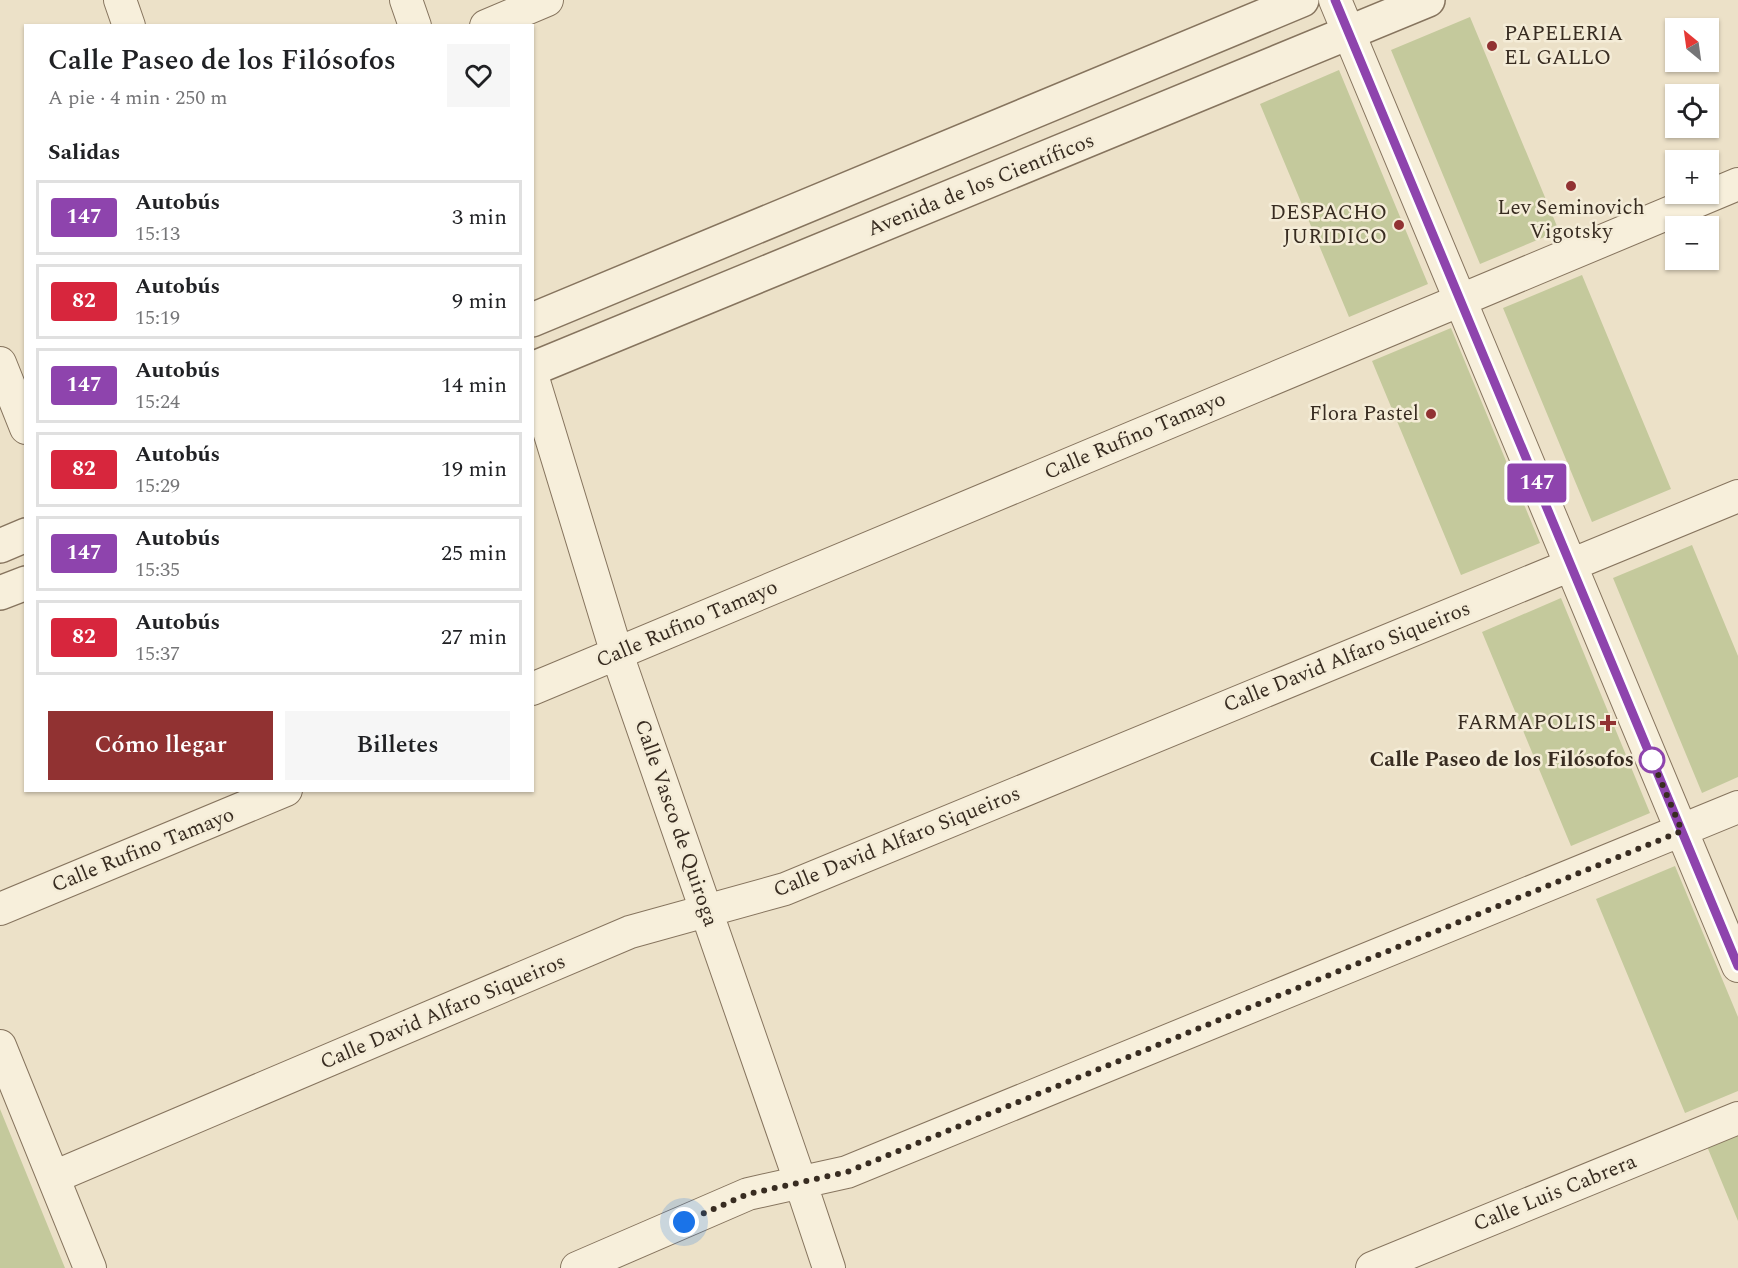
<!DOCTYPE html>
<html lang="es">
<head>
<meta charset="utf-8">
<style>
  body { margin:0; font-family:Spectral,serif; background:#f6f6f6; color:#202124; height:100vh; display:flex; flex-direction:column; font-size:22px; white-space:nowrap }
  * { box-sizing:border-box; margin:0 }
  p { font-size:20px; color:#757577 }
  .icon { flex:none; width:33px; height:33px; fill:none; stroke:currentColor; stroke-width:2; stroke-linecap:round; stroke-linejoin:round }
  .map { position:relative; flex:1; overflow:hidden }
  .panel { position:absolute; left:24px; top:24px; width:510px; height:768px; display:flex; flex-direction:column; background:#fff; border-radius:0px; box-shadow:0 2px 4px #0004 }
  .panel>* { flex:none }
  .badge { padding:0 12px; border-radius:4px; font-size:21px; line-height:39px }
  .needle { width:39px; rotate:331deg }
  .buttons { position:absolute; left:1665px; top:18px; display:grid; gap:12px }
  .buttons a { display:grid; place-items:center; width:54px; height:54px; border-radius:0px; background:#fff; box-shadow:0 2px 4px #0004; font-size:30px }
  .you { position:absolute; width:30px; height:30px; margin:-15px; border:4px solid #fff; border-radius:50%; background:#1a73e8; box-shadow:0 0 0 9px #1a73e833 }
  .map>.badge { position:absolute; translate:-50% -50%; box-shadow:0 0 0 3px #fff }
  h2 { padding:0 24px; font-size:22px; line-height:54px }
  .round { display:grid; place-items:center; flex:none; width:63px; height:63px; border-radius:0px; background:#f6f6f6 }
  .headline { display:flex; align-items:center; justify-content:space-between; height:102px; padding:0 24px }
  h1 { font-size:28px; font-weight:600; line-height:45px }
  .action { display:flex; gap:12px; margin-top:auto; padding:12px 24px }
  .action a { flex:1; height:69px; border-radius:0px; background:#913232; color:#fff; font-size:24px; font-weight:600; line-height:69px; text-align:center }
  .action a+a { background:#f6f6f6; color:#202124 }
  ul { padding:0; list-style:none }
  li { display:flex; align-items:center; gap:18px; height:75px; margin:0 12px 9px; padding:0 12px; border:3px solid #e0e0e0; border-radius:0px }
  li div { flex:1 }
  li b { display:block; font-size:22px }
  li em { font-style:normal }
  li .badge { min-width:66px; font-weight:700; text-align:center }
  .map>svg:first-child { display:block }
  .green { fill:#c4c99c }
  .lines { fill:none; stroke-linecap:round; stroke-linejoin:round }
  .minor-casing { stroke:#86745e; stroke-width:34 }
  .tertiary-casing { stroke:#86745e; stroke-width:36 }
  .minor { stroke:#f7efdb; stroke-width:32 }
  .tertiary { stroke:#f7efdb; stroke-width:33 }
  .line-casing { stroke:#fff; stroke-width:14 }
  .line { stroke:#8e44ad; stroke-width:9 }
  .walk { stroke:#382c21; stroke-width:6; stroke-dasharray:0 10.8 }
  .poi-dot { fill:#913232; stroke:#f4ecd7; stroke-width:2 }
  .stop-dot { fill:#fff; stroke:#8e44ad; stroke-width:3 }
  .labels { text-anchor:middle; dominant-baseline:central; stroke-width:5; stroke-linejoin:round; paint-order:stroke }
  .poi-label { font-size:21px; fill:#382c21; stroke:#f4ecd7; text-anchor:end }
  .street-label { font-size:21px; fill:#382c21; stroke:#f4ecd7 }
  .stop-label { font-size:21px; font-weight:bold; fill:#382c21; stroke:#f4ecd7; text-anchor:end }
</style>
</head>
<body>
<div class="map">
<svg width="1738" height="1268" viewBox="0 0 1738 1268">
  <rect width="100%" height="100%" fill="#ece1c8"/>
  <!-- green -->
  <path class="green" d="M1470,17L1559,231L1480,264L1391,50Z
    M1339,70L1428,284L1349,317L1260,104Z
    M1582,275L1671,489L1592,522L1503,308Z
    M1451,328L1540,543L1461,575L1372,361Z
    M1692,545L1738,656V777L1702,793L1613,578Z
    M1561,598L1650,813L1571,846L1482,632Z
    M1675,866L1738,1017V1091L1685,1113L1596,899Z
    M0,1109L65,1268H0Z
    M1738,1131V1221L1706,1144Z"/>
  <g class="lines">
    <!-- minor casing -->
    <g class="minor-casing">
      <path id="minor" d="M120,0L129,26
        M406,0L415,26
        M1335,0L1738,966
        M486,26L547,0
        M0,363L26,428
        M532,375L617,654L800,1181L829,1268
        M532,689L1738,184
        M0,909L286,790
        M0,1046L90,1268
        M54,1177L630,932L785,889L1738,496
        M577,1268L748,1194L847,1172L1738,807
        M1372,1268L1738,1118"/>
    </g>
    <!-- tertiary casing -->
    <g class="tertiary-casing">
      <path id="tertiary" d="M532,320L1302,0
        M532,369L1428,0
        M0,546L26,535
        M0,593L26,583"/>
    </g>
    <!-- minor -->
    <use href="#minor" class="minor"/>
    <!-- tertiary -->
    <use href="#tertiary" class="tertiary"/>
  </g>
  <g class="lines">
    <!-- line casing -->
    <g class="line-casing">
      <path id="line" d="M1335,0L1738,966"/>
    </g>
    <!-- line -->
    <use href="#line" class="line"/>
    <!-- walk -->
    <path class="walk" d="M684,1222L748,1194L847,1172L1682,831L1652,760"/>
  </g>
  <!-- markers -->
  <g class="poi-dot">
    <circle cx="1492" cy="46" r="6"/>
    <circle cx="1571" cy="186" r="6"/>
    <circle cx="1399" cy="225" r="6"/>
    <circle cx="1431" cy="414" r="6"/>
    <path d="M1605 714h6v6h6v6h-6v6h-6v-6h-6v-6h6z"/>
  </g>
  <circle class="stop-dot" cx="1652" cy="760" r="12"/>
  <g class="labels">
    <!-- poi labels -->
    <g class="poi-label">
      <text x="1504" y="34" text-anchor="start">PAPELERIA<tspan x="1504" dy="24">EL GALLO</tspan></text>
      <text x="1571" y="208" text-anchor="middle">Lev Seminovich<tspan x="1571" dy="24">Vigotsky</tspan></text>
      <text x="1387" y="213">DESPACHO<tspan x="1387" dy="24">JURIDICO</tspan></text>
      <text x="1419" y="414">Flora Pastel</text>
      <text x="1596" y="723">FARMAPOLIS</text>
    </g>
    <!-- street labels -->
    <g class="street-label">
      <text transform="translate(981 185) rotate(-22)">Avenida de los Científicos</text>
      <text transform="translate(1135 436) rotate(-23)">Calle Rufino Tamayo</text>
      <text transform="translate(687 624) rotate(-23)">Calle Rufino Tamayo</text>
      <text transform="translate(1347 657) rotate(-22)">Calle David Alfaro Siqueiros</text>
      <text transform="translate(676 823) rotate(71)">Calle Vasco de Quiroga</text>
      <text transform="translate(897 842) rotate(-22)">Calle David Alfaro Siqueiros</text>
      <text transform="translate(143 850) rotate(-22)">Calle Rufino Tamayo</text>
      <text transform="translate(443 1012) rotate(-23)">Calle David Alfaro Siqueiros</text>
      <text transform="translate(1555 1193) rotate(-22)">Calle Luis Cabrera</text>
    </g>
    <!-- stop labels -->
    <g class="stop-label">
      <text x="1634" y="760">Calle Paseo de los Filósofos</text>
    </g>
  </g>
</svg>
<div class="buttons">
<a><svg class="needle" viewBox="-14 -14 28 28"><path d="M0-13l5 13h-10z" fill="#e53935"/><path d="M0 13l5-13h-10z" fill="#757577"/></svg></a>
<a><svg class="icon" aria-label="locate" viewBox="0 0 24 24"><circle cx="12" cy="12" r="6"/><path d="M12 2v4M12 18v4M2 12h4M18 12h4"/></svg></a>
<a>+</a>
<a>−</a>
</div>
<div class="you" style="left:684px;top:1222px"></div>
<b class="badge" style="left:1537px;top:483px;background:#8e44ad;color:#fff">147</b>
<section class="panel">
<div class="headline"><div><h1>Calle Paseo de los Filósofos</h1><p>A pie · 4 min · 250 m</p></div><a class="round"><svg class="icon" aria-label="heart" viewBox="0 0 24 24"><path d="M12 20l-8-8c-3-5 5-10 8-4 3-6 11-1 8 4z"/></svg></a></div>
<h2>Salidas</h2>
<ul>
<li><span class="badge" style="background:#8e44ad;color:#fff">147</span><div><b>Autobús</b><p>15:13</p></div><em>3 min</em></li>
<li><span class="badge" style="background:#d7263d;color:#fff">82</span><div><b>Autobús</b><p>15:19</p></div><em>9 min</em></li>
<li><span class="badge" style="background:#8e44ad;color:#fff">147</span><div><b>Autobús</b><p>15:24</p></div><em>14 min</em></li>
<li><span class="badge" style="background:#d7263d;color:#fff">82</span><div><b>Autobús</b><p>15:29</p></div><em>19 min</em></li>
<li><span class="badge" style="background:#8e44ad;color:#fff">147</span><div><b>Autobús</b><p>15:35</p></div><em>25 min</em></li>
<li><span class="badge" style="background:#d7263d;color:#fff">82</span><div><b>Autobús</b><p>15:37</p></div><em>27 min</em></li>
</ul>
<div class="action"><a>Cómo llegar</a><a>Billetes</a></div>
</section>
</div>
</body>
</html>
